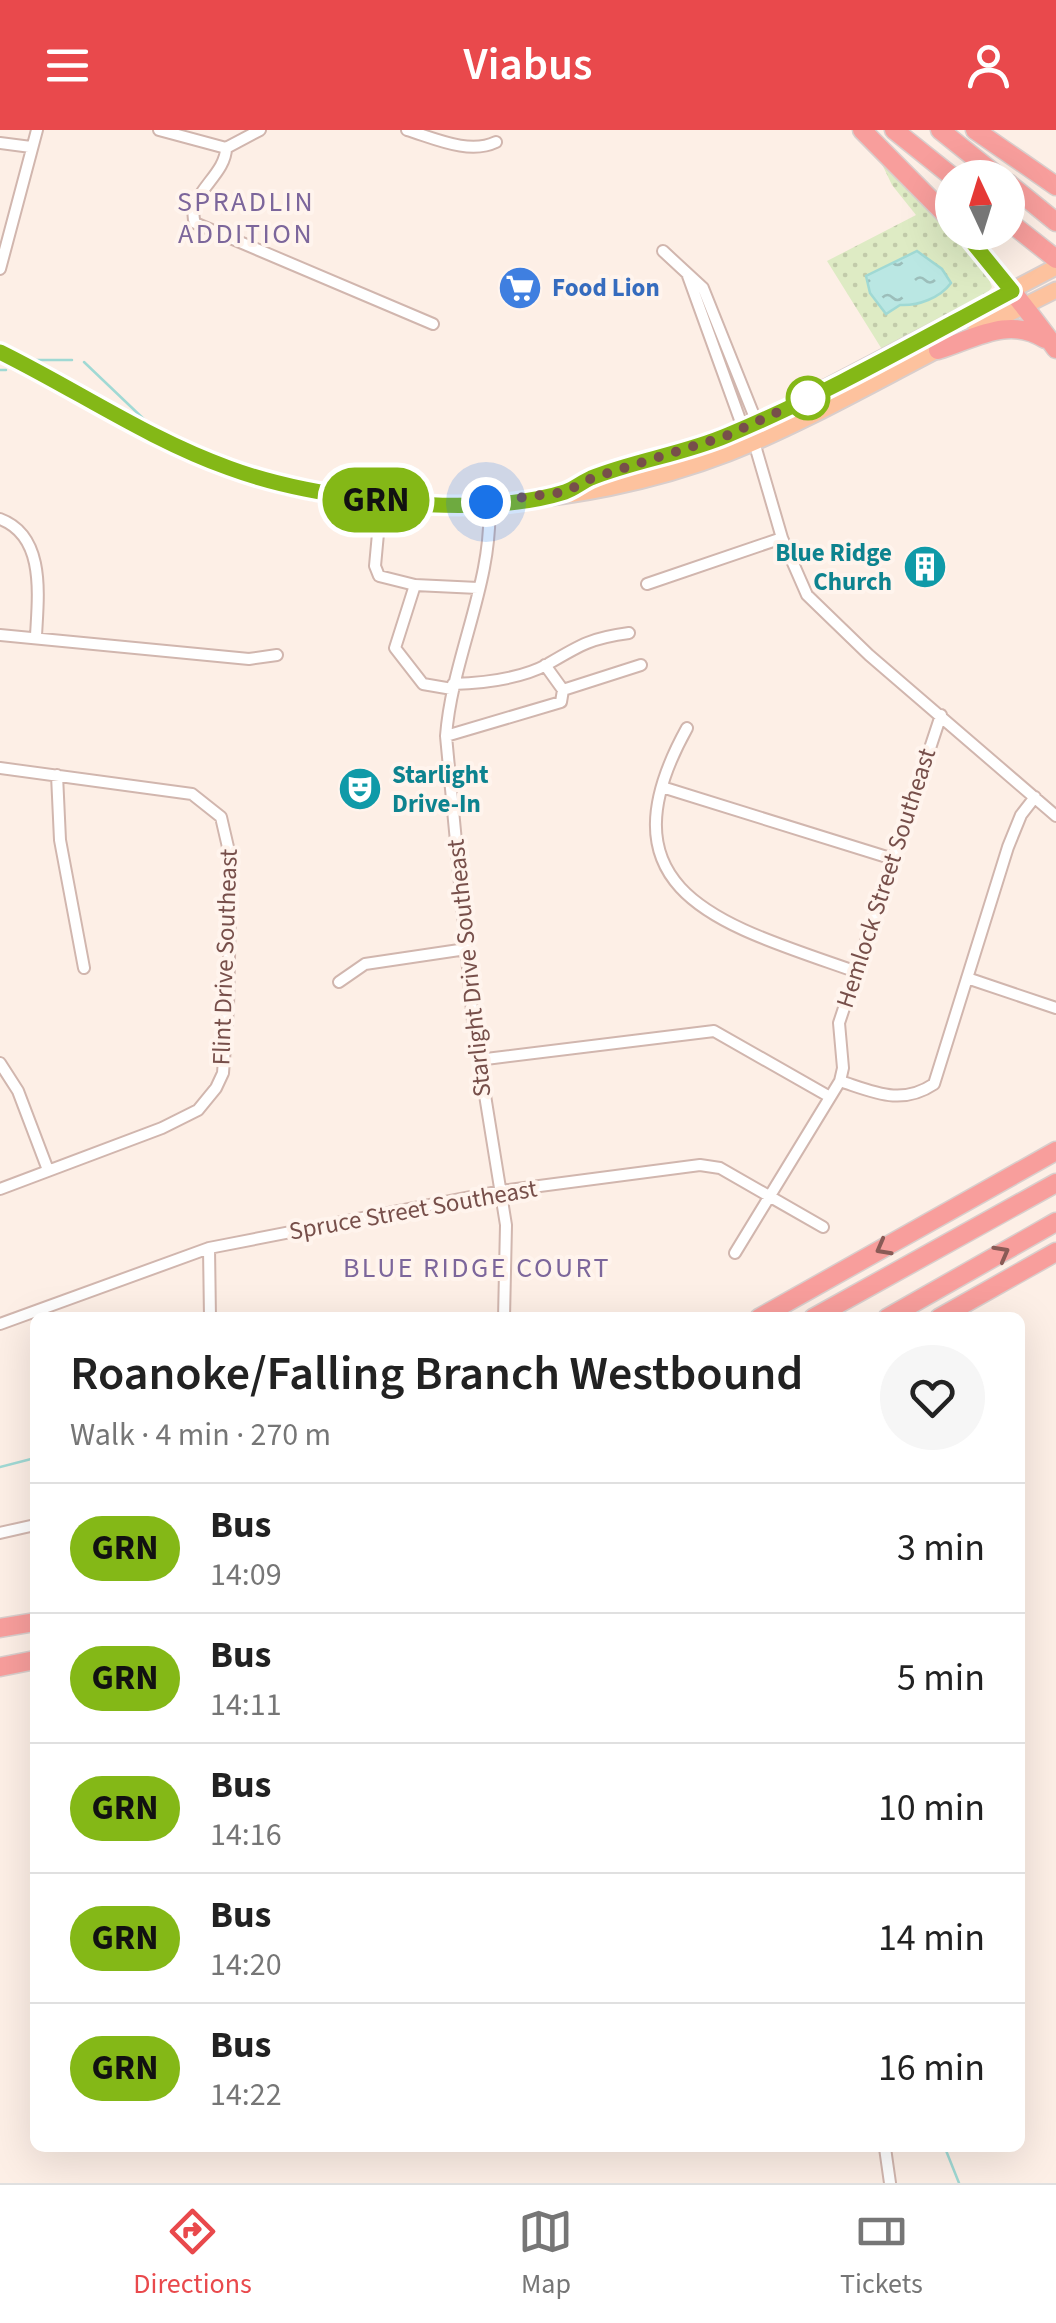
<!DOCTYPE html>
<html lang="en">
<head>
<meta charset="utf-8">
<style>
  body { margin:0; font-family:"Source Sans 3",sans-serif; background:#f6f6f6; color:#222; height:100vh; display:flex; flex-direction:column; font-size:38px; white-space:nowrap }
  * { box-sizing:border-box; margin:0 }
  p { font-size:32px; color:#767676 }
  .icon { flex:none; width:55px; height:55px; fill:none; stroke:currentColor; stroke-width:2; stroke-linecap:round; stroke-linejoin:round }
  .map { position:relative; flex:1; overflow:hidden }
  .drawer { position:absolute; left:30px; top:1182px; width:995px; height:840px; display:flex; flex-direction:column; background:#fff; border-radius:15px; box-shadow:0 10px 40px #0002 }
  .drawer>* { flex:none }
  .badge { padding:0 20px; border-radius:32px; font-size:35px; line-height:65px }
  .needle { width:65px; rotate:356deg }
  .tools { position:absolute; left:935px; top:30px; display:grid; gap:20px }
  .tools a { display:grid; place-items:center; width:90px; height:90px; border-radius:50%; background:#fff; box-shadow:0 10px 40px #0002; font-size:50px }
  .you { position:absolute; width:50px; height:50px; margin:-25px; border:8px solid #fff; border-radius:50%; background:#1a73e8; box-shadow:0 0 0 15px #1a73e833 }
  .map>.badge { position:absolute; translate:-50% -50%; box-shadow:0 0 0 5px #fff }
  .round { display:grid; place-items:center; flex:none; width:105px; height:105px; border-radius:52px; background:#f6f6f6 }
  .overview { display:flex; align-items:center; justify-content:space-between; height:170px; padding:0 40px }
  h1 { font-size:48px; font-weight:600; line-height:75px }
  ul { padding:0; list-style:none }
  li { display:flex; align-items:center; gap:30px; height:130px; padding:0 40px; border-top:2px solid #e0e0e0 }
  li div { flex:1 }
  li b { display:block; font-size:38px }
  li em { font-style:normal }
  li .badge { min-width:110px; font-weight:700; text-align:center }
  header { display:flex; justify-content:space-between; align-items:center; height:130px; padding:0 40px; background:#e9494c; color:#fff; font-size:45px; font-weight:600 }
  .menu { display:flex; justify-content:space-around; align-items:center; height:140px; border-top:2px solid #e0e0e0; background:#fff; font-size:28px; color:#767676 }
  .menu a { display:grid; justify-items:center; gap:5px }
  .menu .on { color:#e9494c }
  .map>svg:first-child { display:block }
  .grass { fill:url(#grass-dots) }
  .water { fill:url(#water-ripples); stroke:#a0d9d4; stroke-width:2.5 }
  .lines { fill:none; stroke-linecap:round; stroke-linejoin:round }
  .stream { stroke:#a0d9d4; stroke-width:2.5 }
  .street-casing { stroke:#d1b6ae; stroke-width:14 }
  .primary-casing { stroke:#d9cecc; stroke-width:19 }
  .highway-casing { stroke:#d9cecc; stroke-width:21 }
  .street { stroke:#fff; stroke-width:10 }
  .primary { stroke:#fdc29e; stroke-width:15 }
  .highway { stroke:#f89e9c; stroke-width:18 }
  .oneway { stroke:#8a5b56 }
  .line-casing { stroke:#fff; stroke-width:22 }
  .line { stroke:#84b817; stroke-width:15 }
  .walk { stroke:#774f4a; stroke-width:10; stroke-dasharray:0 18 }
  .stop-dot { fill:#fff; stroke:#84b817; stroke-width:5 }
  .labels { text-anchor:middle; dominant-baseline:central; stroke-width:8; stroke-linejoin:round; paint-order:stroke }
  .shop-label { font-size:25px; font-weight:bold; fill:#366cbe; stroke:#fff4ed; text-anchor:start }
  .culture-label { font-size:25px; font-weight:bold; fill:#0d838f; stroke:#fff4ed; text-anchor:end }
  .street-label { font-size:25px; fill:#774f4a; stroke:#fff4ed }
  .neighbourhood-label { font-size:28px; letter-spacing:2.5px; fill:#7c669b; stroke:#fff4ed }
</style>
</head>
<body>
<header><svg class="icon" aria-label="menu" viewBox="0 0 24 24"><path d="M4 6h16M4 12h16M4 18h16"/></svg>Viabus<svg class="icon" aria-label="person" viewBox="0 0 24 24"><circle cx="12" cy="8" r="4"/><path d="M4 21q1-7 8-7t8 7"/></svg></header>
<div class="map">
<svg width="1056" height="2053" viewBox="0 0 1056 2053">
  <defs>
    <pattern id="grass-dots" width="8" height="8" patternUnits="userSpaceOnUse" patternTransform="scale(2.5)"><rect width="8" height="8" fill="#deebc4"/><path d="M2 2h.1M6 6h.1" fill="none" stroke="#c2cbaa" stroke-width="1.8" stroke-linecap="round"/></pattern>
    <pattern id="water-ripples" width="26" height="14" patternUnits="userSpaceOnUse" patternTransform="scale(2.5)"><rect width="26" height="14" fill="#bae7e3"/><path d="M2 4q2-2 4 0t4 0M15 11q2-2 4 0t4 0" fill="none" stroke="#9cbeba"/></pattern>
  </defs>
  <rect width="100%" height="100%" fill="#fdefe6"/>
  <!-- grass -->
  <path class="grass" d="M880,30C914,61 977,113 992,157L985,166L883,221L827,131L916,85L892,55Z"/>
  <!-- water -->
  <path class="water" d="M917,121L942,139L951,153C940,168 918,176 900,175L886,184L870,163L866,146Z"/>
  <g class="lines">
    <!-- stream -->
    <path class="stream" d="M36,230H72
      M84,232L150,295
      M0,240H6
      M0,1337L35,1328
      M945,2018L959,2053"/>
    <!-- street casing -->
    <g class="street-casing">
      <path id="street" d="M159,0L226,18
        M407,0C434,8 469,25 496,12
        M0,13L31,17
        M226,18C226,46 185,65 195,93L433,194
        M226,18L260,0
        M663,121L703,158L757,293L754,312
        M0,139L37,0
        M687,143L743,298L754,312L782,408L807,465L869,525L1056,686
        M381,371L375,436L379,446L415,455L478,458
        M489,372C494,451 452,527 446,606L473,891L506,1095L504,1188
        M0,389C46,406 38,466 36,506
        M647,454L782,408
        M415,455L395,518L423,554L452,559
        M0,505L249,529L277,525
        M545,535L563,560
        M453,554C483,553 521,549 548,534C580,515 591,508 629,503
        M687,598C595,764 724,795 854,841
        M446,606L561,572L563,560L641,535
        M0,638L192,664L221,687L231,730L228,877L223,943L216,958L198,980L162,998L0,1059
        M57,645L60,710L84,838
        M662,657L890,728
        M967,848L1056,878
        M339,852L365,834L466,819
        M478,930L714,901L830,967
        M0,933L18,961L48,1040
        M840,951C874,962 901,976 934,954L1008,717L1021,685L1035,667
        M209,1118L210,1188
        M735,1123L840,951L843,938L839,893L941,585
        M0,1194L209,1118L501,1061L700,1035L720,1038L823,1097
        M0,1403L35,1395
        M885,2018L890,2053"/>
    </g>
    <!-- primary casing -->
    <g class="primary-casing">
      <path id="primary" d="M976,200L1056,160
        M0,221C77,260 149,309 230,339C382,394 580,381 729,323C804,293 875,252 947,215
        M569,360L592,348L678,324L770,287L1056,137"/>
    </g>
    <!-- highway casing -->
    <g class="highway-casing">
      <path id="highway" d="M862,0L952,91
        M894,0L954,48
        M940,0L1000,48
        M975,0L1056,56
        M1008,53L1056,92
        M1008,91L1056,129
        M964,102C996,141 1027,178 1056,219
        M938,220C976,208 1009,186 1045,209
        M759,1188L1056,1021
        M813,1188L1056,1053
        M887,1188L1056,1092
        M939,1188L1056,1122
        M0,1498L35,1492
        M0,1537L35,1530"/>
    </g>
    <!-- street -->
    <use href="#street" class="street"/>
    <!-- primary -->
    <use href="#primary" class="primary"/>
    <!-- highway -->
    <use href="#highway" class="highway"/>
  </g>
  <!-- one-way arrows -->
  <defs><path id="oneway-chevron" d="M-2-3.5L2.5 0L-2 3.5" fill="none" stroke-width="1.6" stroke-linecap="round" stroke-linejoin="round" transform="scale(2.5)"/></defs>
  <g class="oneway">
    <use href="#oneway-chevron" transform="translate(883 1118) rotate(151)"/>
    <use href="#oneway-chevron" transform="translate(1002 1123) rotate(-29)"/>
  </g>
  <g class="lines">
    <!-- line casing -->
    <g class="line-casing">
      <path id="line" d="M0,222C77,260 148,309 229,338C315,370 476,390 565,362C574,359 582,352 591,348C636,330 684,324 728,305C826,264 918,211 1012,161L964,102"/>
    </g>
    <!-- line -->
    <use href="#line" class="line"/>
    <!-- walk -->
    <path class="walk" d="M486,372L565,362L592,348L726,306L808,268"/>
  </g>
  <!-- icons -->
  <defs>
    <g id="supermarket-disc" transform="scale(2.25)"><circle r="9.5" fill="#3f7fe0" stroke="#fff4ed"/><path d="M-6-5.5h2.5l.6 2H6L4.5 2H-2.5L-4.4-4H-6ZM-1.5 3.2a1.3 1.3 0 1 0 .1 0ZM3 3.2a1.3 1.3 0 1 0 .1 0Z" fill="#fff"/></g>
    <g id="building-disc" transform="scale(2.25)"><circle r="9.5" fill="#0f9aa8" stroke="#fff4ed"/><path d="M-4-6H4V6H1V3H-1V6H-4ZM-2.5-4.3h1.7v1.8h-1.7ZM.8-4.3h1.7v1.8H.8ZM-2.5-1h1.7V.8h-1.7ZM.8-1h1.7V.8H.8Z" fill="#fff"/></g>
    <g id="theatre-disc" transform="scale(2.25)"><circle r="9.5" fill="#0f9aa8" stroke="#fff4ed"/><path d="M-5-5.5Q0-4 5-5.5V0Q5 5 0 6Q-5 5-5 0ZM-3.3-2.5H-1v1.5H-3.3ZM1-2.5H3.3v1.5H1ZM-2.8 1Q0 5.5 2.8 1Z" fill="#fff"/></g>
  </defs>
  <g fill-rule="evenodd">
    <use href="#supermarket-disc" x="520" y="158"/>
    <use href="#building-disc" x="925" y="437"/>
    <use href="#theatre-disc" x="360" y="659"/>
  </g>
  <!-- markers -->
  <circle class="stop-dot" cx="808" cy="268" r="20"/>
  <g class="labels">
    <!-- shop labels -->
    <g class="shop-label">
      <text x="552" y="158">Food Lion</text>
    </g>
    <!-- culture labels -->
    <g class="culture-label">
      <text x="892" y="423">Blue Ridge<tspan x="892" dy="29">Church</tspan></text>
      <text x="392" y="645" text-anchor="start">Starlight<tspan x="392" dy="29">Drive-In</tspan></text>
    </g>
    <!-- street labels -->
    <g class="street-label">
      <text transform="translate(886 748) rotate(-72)">Hemlock Street Southeast</text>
      <text transform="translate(225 827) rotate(-88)">Flint Drive Southeast</text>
      <text transform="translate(469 838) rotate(-96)">Starlight Drive Southeast</text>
      <text transform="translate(413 1080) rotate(-10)">Spruce Street Southeast</text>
    </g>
    <!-- neighbourhood labels -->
    <g class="neighbourhood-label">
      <text x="246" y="72">SPRADLIN<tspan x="246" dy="32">ADDITION</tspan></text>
      <text x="477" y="1138">BLUE RIDGE COURT</text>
    </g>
  </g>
</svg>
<div class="tools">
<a><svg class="needle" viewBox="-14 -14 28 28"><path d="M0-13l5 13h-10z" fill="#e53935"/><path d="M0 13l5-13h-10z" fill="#767676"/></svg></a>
</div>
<div class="you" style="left:486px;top:372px"></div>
<b class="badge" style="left:376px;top:370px;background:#84b817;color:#111">GRN</b>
<section class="drawer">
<div class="overview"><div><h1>Roanoke/Falling Branch Westbound</h1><p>Walk · 4 min · 270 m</p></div><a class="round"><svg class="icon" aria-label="heart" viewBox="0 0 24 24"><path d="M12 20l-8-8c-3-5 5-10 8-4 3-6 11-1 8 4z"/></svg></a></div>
<ul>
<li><span class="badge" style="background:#84b817;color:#111">GRN</span><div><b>Bus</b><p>14:09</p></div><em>3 min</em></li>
<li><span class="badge" style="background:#84b817;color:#111">GRN</span><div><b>Bus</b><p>14:11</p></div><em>5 min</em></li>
<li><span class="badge" style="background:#84b817;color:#111">GRN</span><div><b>Bus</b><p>14:16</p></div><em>10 min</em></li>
<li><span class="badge" style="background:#84b817;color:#111">GRN</span><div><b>Bus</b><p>14:20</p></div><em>14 min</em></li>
<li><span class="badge" style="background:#84b817;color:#111">GRN</span><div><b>Bus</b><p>14:22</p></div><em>16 min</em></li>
</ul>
</section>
</div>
<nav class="menu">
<a class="on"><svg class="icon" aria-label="directions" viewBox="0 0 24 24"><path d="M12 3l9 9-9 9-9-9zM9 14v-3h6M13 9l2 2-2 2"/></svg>Directions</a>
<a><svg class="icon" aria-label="map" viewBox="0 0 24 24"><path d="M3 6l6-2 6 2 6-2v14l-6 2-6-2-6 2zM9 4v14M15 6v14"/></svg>Map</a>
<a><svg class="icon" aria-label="tickets" viewBox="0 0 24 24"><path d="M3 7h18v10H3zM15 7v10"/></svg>Tickets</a>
</nav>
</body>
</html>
